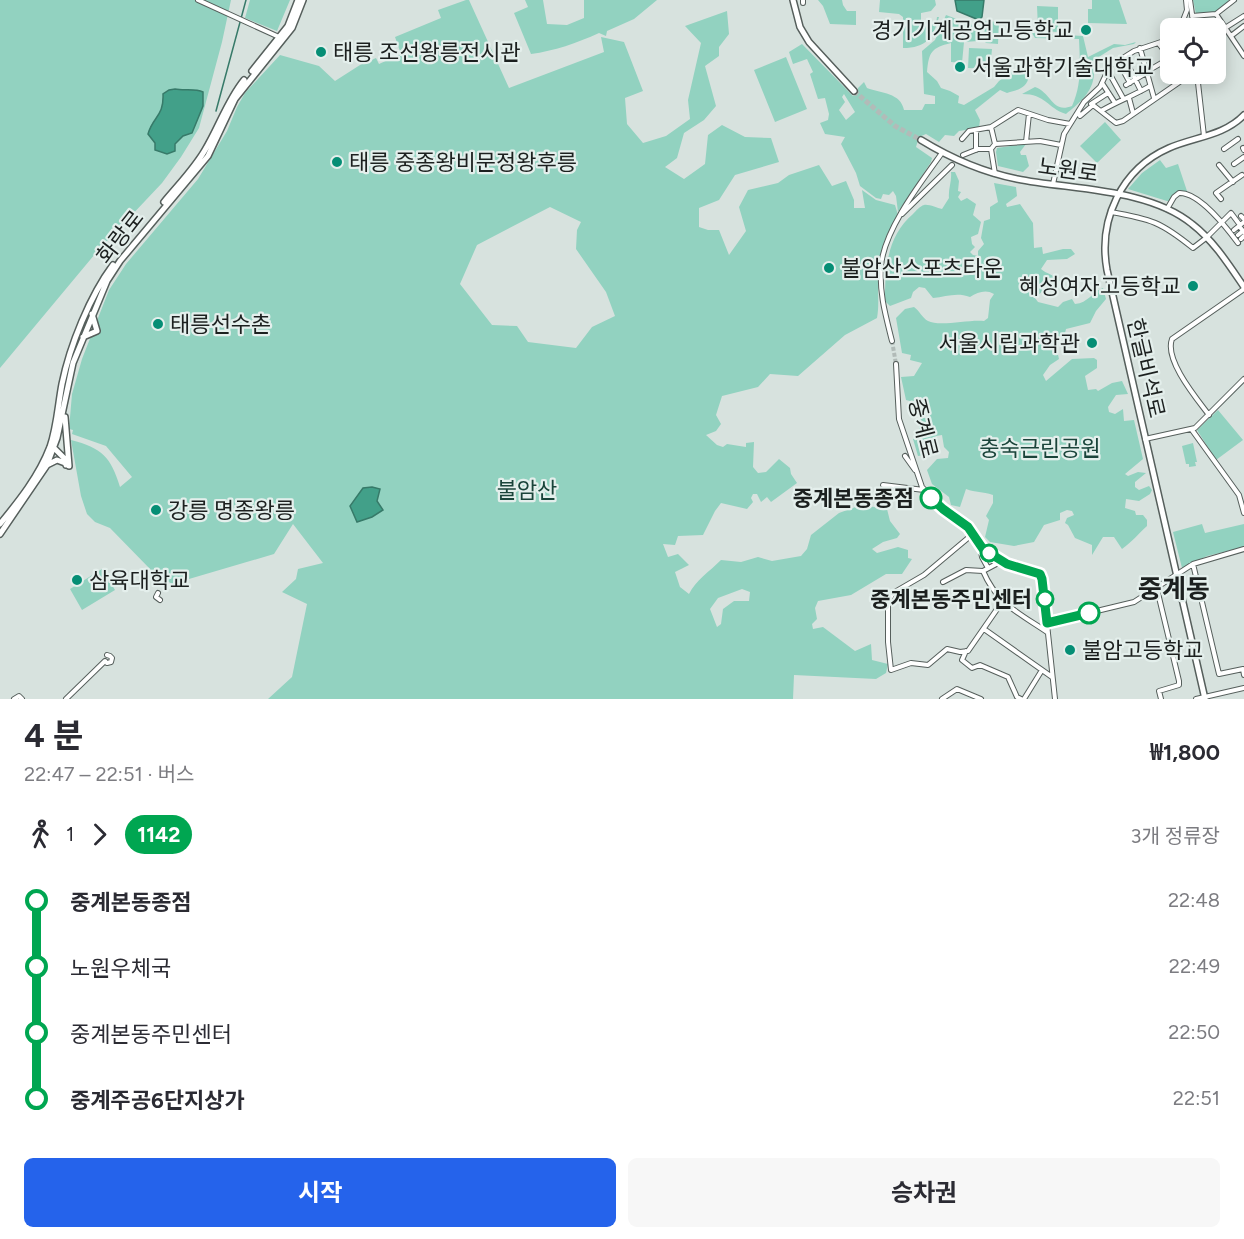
<!DOCTYPE html>
<html lang="ko">
<head>
<meta charset="utf-8">
<style>
  body { margin:0; font-family:Figtree,"Noto Sans KR",sans-serif; background:#f7f7f7; color:#2b2b33; height:100vh; display:flex; flex-direction:column; font-size:22px; white-space:nowrap }
  * { box-sizing:border-box; margin:0 }
  p { font-size:20px; color:#7c7c81 }
  .icon { flex:none; width:33px; height:33px; fill:none; stroke:currentColor; stroke-width:2; stroke-linecap:round; stroke-linejoin:round }
  .map { position:relative; height:699px; overflow:hidden }
  .details { display:flex; flex-direction:column; background:#fff; flex:1 }
  .details>* { flex:none }
  .badge { padding:0 12px; border-radius:20px; font-size:21px; line-height:39px }
  .buttons { position:absolute; left:1160px; top:18px; display:grid; gap:12px }
  .buttons a { display:grid; place-items:center; width:66px; height:66px; border-radius:9px; background:#fff; box-shadow:0 3px 15px #0003; font-size:30px }
  .map>.badge { position:absolute; translate:-50% -50%; box-shadow:0 0 0 3px #fff }
  .legs { display:flex; align-items:center; gap:9px; height:66px; padding:0 24px; font-size:20px }
  .legs p { margin-inline-start:auto }
  .head { display:flex; align-items:center; justify-content:space-between; height:102px; padding:0 24px }
  h1 { font-size:33px; font-weight:700; line-height:45px }
  .cta { display:flex; gap:12px; margin-top:auto; padding:12px 24px }
  .cta a { flex:1; height:69px; border-radius:9px; background:#2563eb; color:#fff; font-size:24px; font-weight:700; line-height:69px; text-align:center }
  .cta a+a { background:#f7f7f7; color:#2b2b33 }
  ul { padding:0 24px; list-style:none }
  li { display:flex; align-items:center; gap:21px; height:66px; font-size:22px }
  li i { display:grid; place-items:center; width:9px; height:100%; margin:0 8px; background:currentColor }
  li i::after { content:''; width:15px; height:15px; margin:-8px; border:4px solid; border-radius:50%; background:#fff }
  li p { margin-inline-start:auto }
  li:first-child i { background:linear-gradient(#0000 50%,currentColor 0) }
  li:last-child i { background:linear-gradient(currentColor 50%,#0000 0) }
  .map>svg:first-child { display:block }
  .green { fill:#92d2c0; fill-rule:evenodd }
  .water { fill:#42a089; stroke:#377a69; stroke-width:1.5 }
  .lines { fill:none; stroke-linecap:round; stroke-linejoin:round }
  .stream { stroke:#377a69; stroke-width:1.5 }
  .minor-tunnel { stroke:#b2bbb8; stroke-width:4; stroke-dasharray:4 2; stroke-linecap:butt }
  .major-tunnel { stroke:#b2bbb8; stroke-width:5; stroke-dasharray:5 2.5; stroke-linecap:butt }
  .minor-casing { stroke:#565f5c; stroke-width:6 }
  .major-casing { stroke:#565f5c; stroke-width:8 }
  .minor { stroke:#fff; stroke-width:4 }
  .major { stroke:#fff; stroke-width:5 }
  .line-1-casing { stroke:#fff; stroke-width:14 }
  .line-1 { stroke:#00a651; stroke-width:9 }
  .poi-dot { fill:#058e75; stroke:#e4efec; stroke-width:2 }
  .stop-1-dot { fill:#fff; stroke:#00a651; stroke-width:3 }
  .labels { text-anchor:middle; dominant-baseline:central; stroke-width:4.5; stroke-linejoin:round; paint-order:stroke }
  .poi-label { font-size:22px; fill:#1c201f; stroke:#e4efec; text-anchor:start }
  .street-label { font-size:22px; fill:#1c201f; stroke:#e4efec }
  .park-label { font-size:22px; fill:#1a443a; stroke:#e4efec }
  .stop-label { font-size:22px; font-weight:bold; fill:#1c201f; stroke:#e4efec; text-anchor:end }
  .quarter-label { font-size:26px; font-weight:bold; fill:#1c201f; stroke:#e4efec }
</style>
</head>
<body>
<div class="map">
<svg width="1244" height="699" viewBox="0 0 1244 699">
  <rect width="100%" height="100%" fill="#d7e2de"/>
  <!-- green -->
  <path class="green" d="M0,0H231L222,42L199,128L181,157L162,183L95,254L0,368Z
    M250,0H290L277,31L245,18Z
    M466,0H469L509,88L604,52L601,37L624,42L643,91L625,98L627,124L643,143L666,136L690,119L688,100L701,43L685,26L727,11L729,34L719,47V56L705,66L716,106L704,120L684,133L677,158L665,167L684,179L705,164L708,135L722,125L745,137L771,138L779,162L735,175L719,200L699,208V227L708,230H719L729,255L746,231L739,207L748,190L778,183L789,175L819,165L832,186L846,181L854,200V208H865L862,190L876,200L895,205L898,215C882,241 878,255 878,286C878,297 879,307 877,318L845,335L798,376L770,374L758,387L722,396L716,415L721,424L716,431L706,435L717,445L723,447L727,444L746,447V443L754,442L753,467L758,473L766,472L779,459L790,468L791,474L797,483L771,502L767,497L761,502L757,494H753L751,498L753,502L747,509L721,503L715,511L703,535L678,536L675,545L663,544L668,557L678,554L689,565L675,572L680,587L689,594C696,580 709,572 721,560L741,562L758,557L772,561L801,556L807,549L811,535L839,513L861,505L887,509L890,521L900,534L897,538L883,542L872,549L877,553L898,547L908,550V558L912,559L902,574H886L851,595L818,601L815,608L817,619L812,624L813,629L823,627L855,651L871,644L872,660L888,664L886,673L876,679L794,675L793,699H817H268L292,677L307,604L282,592L296,579L298,569L323,563L293,524L274,554L172,584L151,570L110,528L95,522L87,514L81,496L71,440C102,448 111,457 120,487L132,477L106,446L72,434L73,430L69,429L72,394L82,359L109,290L126,264L198,179L227,131L237,107L245,93L280,55L319,66L335,81L360,65L376,58L379,64L401,54L395,37L441,18L438,10ZM550,207L581,222L577,230L576,249L606,292L615,316L592,327L576,348L528,342L517,326L492,325L460,284L477,245ZM742,589L750,592L749,601H734L723,609L721,624L717,627L710,609L718,598Z
    M525,0H543L547,24L567,25L584,18V0H657L634,19L607,31L606,36L599,33C577,43 554,51 531,54L514,13L528,7Z
    M818,0H842L843,5L847,11H856V25L830,24L823,6Z
    M880,0H935L936,5L931,11L921,13V24H936L937,17H939C933,38 926,48 903,48V17L899,14L879,12Z
    M1092,0H1119L1127,24L1088,23V9H1092Z
    M1193,0H1228L1230,2L1215,13L1196,14Z
    M1037,6L1058,7V32L1041,31L1038,28Z
    M946,15L978,27V41L964,42L962,63L951,62V43C931,48 929,52 927,72L937,81L941,88L950,91L959,96L958,103L964,105L994,87L999,81L1017,68L1029,76C1027,88 1018,90 1007,93L1000,90L975,110L980,120L979,128L959,131L954,136L945,135L939,142L926,134L919,137L916,147L932,158L931,162L898,212L896,196L893,191L889,195L883,194L881,199L876,198L860,186L856,173L841,144L845,137L825,134L820,123L828,120L829,114L825,98L818,99L810,74L813,72L807,59L793,64L789,52L802,44L853,96L858,94V88L864,82L867,88C881,93 901,93 904,110H922L925,104H935V96L924,94L922,51L935,40ZM844,94L855,112L846,120L839,110L845,102L842,97Z
    M985,21L999,22L998,44L986,43L984,41Z
    M1032,33L1083,36L1088,57L1114,44L1125,45L1136,42L1134,44L1113,48L1094,60C1093,66 1094,69 1094,74C1093,93 1078,104 1066,114C1047,108 1046,94 1022,94L1035,87C1052,93 1052,114 1072,106C1082,84 1080,63 1079,39L1035,38Z
    M969,48L992,49L990,69L968,68Z
    M786,57L807,109L775,122L754,70Z
    M1105,122L1121,140L1097,163L1080,146Z
    M1026,144L1020,152L1021,155H1026L1029,166L1023,172L998,166L996,152L997,148Z
    M1160,160L1166,168L1178,164L1188,194L1179,193L1171,201H1167L1128,189L1142,173Z
    M951,172H955L959,181L958,191L961,192L958,197L961,201L967,198L976,204L973,215L981,222L978,234L971,237L972,244L975,247L970,252L973,255L978,256V251L984,244L981,238L984,221L990,219V207L998,202L994,183L1016,187L1017,196L1006,204L1007,207L1020,204L1033,223L1034,248L1042,247L1043,254L1063,249H1071L1075,254L1067,259L1047,260L1041,269C1047,274 1054,275 1060,280L1062,285L1057,290L1045,289L1035,298L1038,302L1058,307L1063,302L1072,299L1075,304C1088,303 1092,292 1103,288L1106,299L1096,311L1090,323L1066,329L1065,333L1055,342L1059,359L1050,365L1043,375L1046,381L1072,359L1094,358L1097,360V368L1085,376L1088,390L1096,389L1098,391L1112,383L1122,381L1128,394L1116,395L1108,407L1109,412L1115,414L1123,409L1124,421L1134,420L1143,459L1125,474L1128,476L1138,472L1146,473L1135,482V487L1139,490L1149,486L1152,490L1150,494L1139,501L1126,499L1125,508L1135,511L1136,515H1143L1147,520V526C1138,534 1132,542 1122,549L1114,537H1103L1092,555V545L1075,538L1068,525L1065,523L1067,518L1074,515L1072,511L1067,510L1060,513V520L1044,525L1034,542L1014,546L990,542L985,537L989,520L986,516L993,503V495C982,491 976,493 966,489L960,507L951,505L949,497L932,484L927,470L937,459L948,458L949,452L944,447L942,435L936,436L932,454L918,456L913,439L920,437L919,427L921,418H929L931,413L922,404L906,400L901,377L914,376L922,363L910,360L911,355L902,353L896,318L905,309L914,307C920,311 922,318 928,321C940,327 970,319 984,321L988,318L990,300L994,294C986,289 978,292 970,297C956,292 946,297 933,298L925,288L919,287L913,292L911,298L890,306L885,301C885,268 887,236 913,214C916,211 920,206 924,205C929,204 937,208 942,209L949,198C948,190 952,181 951,172Z
    M1218,410L1243,440L1216,460L1197,430Z
    M1193,443L1197,462H1195L1196,466L1189,467V464H1186L1182,446Z
    M1202,524L1205,533L1244,524V547L1207,556L1182,568L1173,532Z
    M102,569L115,590L82,610L70,589Z"/>
  <!-- water -->
  <path class="water" d="M955,0H984L982,17L979,20L957,11Z
    M175,89C184,91 195,88 203,92V106L192,133L183,136L175,144V151L167,154L155,150V143L148,134C153,116 164,117 163,94L169,90Z
    M372,487L380,489L377,501L383,510L372,517L357,522L350,506L363,488Z"/>
  <g class="lines">
    <!-- stream -->
    <path class="stream" d="M216,111L246,0"/>
    <!-- minor-tunnel -->
    <path class="minor-tunnel" d="M892,341L896,364"/>
    <!-- major-tunnel -->
    <path class="major-tunnel" d="M854,91L895,126L921,140"/>
    <!-- minor casing -->
    <g class="minor-casing">
      <path id="minor" d="M198,0L279,37
        M803,0V3
        M1190,0L1194,28
        M1216,14L1234,0
        M1192,16L1216,14L1244,56
        M1180,28L1187,10L1186,0
        M1225,28L1244,16
        M1231,36L1244,26
        M1159,44L1170,58
        M1140,48L1154,98
        M1108,71L1123,98
        M1146,72L1170,58
        M1197,74L1204,136
        M1102,83L1115,103
        M1130,83L1123,70L1128,65L1141,91
        M1126,85L1146,73
        M1129,98L1133,113
        M1091,104L1108,93
        M1101,111C1118,101 1133,96 1150,86
        M1078,112L1080,116L1093,105L1116,123L1123,121L1191,74
        M991,127L995,144
        M962,139L969,131L991,127L1018,110L1048,120L1070,124
        M1026,142L1029,114
        M995,144L1040,141L1061,145
        M1243,148L1244,150
        M991,149L995,174
        M1224,149L1238,139
        M976,150V130
        M963,155L978,149H991L995,144
        M1234,164L1244,157
        M1219,165L1233,182
        M1053,184L1064,134L1084,102L1100,87L1110,66L1134,51L1170,39
        M1221,199L1216,193L1242,175
        M1167,209L1174,197L1179,193C1199,192 1227,228 1238,243
        M1111,212C1151,219 1161,222 1193,248L1206,238L1231,213L1240,225
        M902,214L952,165
        M1241,216L1244,219
        M1244,222L1239,226L1244,232
        M1234,230L1239,226
        M1238,235L1243,231
        M1241,239L1244,236
        M892,341C886,317 879,293 881,267C883,231 921,182 942,153
        M896,364L899,419L922,487L943,509L968,527L983,549L1007,563L1036,573L1042,577L1055,699
        M1209,415C1197,399 1164,360 1172,339L1244,289
        M1192,430L1239,495L1244,513
        M1145,439L1195,428L1244,379
        M905,456L915,470
        M883,485L924,490
        M974,533L924,575L893,593L888,602V642L891,670L911,663L928,665L947,649L960,652L968,651L1002,602
        M980,547L982,557L988,568
        M1193,564L1219,674L1243,669L1244,675
        M983,571C997,604 1019,613 1047,632
        M943,582L966,570L983,571L1002,561
        M1157,589L1179,681V685L1159,691L1161,699
        M158,593L156,597L160,600
        M1047,623L1134,602L1193,564L1244,549
        M984,629L1052,677
        M966,651L962,660L972,668L980,665L1008,677L1017,697L1021,699
        M107,655L110,656L112,658L111,662L107,663
        M14,699L19,696L22,699
        M66,699L105,661
        M942,699L957,689L981,699
        M1024,699L1042,670
        M1196,699L1244,688"/>
    </g>
    <!-- major casing -->
    <g class="major-casing">
      <path id="major" d="M793,0L800,27L809,42L854,91
        M252,71L288,26L298,0
        M921,140C952,159 982,172 1017,179C1072,190 1148,188 1192,224C1214,241 1229,265 1244,287
        M164,202C178,185 194,169 205,150C219,127 227,101 244,80
        M83,337L97,331L92,314
        M65,417L69,466
        M53,447L64,458L66,465
        M47,465L57,460L65,463
        M0,524C19,501 39,476 50,447C57,427 58,405 62,384C70,345 90,296 113,265
        M0,534L47,465L57,438L73,363L107,281L120,261L208,156L235,99L292,28L303,0
        M1205,699L1107,270C1098,220 1121,169 1169,148C1194,137 1224,136 1244,115"/>
    </g>
    <!-- minor -->
    <use href="#minor" class="minor"/>
    <!-- major -->
    <use href="#major" class="major"/>
  </g>
  <g class="lines">
    <!-- line-1 casing -->
    <g class="line-1-casing">
      <path id="line-1" d="M931,498L943,509L968,527L983,549L1007,564L1040,574L1042,579L1047,623L1089,613"/>
    </g>
    <!-- line-1 -->
    <use href="#line-1" class="line-1"/>
  </g>
  <!-- markers -->
  <g class="poi-dot">
    <circle cx="1086" cy="30" r="6"/>
    <circle cx="321" cy="52" r="6"/>
    <circle cx="960" cy="67" r="6"/>
    <circle cx="337" cy="162" r="6"/>
    <circle cx="829" cy="268" r="6"/>
    <circle cx="1193" cy="286" r="6"/>
    <circle cx="158" cy="324" r="6"/>
    <circle cx="1092" cy="343" r="6"/>
    <circle cx="156" cy="510" r="6"/>
    <circle cx="77" cy="580" r="6"/>
    <circle cx="1070" cy="650" r="6"/>
  </g>
  <g class="stop-1-dot">
    <circle cx="931" cy="498" r="10"/>
    <circle cx="989" cy="553" r="8"/>
    <circle cx="1045" cy="599" r="8"/>
    <circle cx="1089" cy="613" r="10"/>
  </g>
  <g class="labels">
    <!-- poi labels -->
    <g class="poi-label">
      <text x="1074" y="30" text-anchor="end">경기기계공업고등학교</text>
      <text x="333" y="52">태릉 조선왕릉전시관</text>
      <text x="972" y="67">서울과학기술대학교</text>
      <text x="349" y="162">태릉 중종왕비문정왕후릉</text>
      <text x="841" y="268">불암산스포츠타운</text>
      <text x="1181" y="286" text-anchor="end">혜성여자고등학교</text>
      <text x="170" y="324">태릉선수촌</text>
      <text x="1080" y="343" text-anchor="end">서울시립과학관</text>
      <text x="168" y="510">강릉 명종왕릉</text>
      <text x="89" y="580">삼육대학교</text>
      <text x="1082" y="650">불암고등학교</text>
    </g>
    <!-- street labels -->
    <g class="street-label">
      <text transform="translate(1068 170) rotate(8)">노원로</text>
      <text transform="translate(120 237) rotate(-52)">화랑로</text>
      <text transform="translate(1146 368) rotate(77)">한글비석로</text>
      <text transform="translate(923 428) rotate(76)">중계로</text>
    </g>
    <!-- park labels -->
    <g class="park-label">
      <text x="1040" y="448">충숙근린공원</text>
      <text x="527" y="490">불암산</text>
    </g>
    <!-- stop labels -->
    <g class="stop-label">
      <text x="914" y="498">중계본동종점</text>
      <text x="1032" y="599">중계본동주민센터</text>
    </g>
    <!-- quarter labels -->
    <g class="quarter-label">
      <text x="1174" y="589">중계동</text>
    </g>
  </g>
</svg>
<div class="buttons">
<a><svg class="icon" aria-label="locate" viewBox="0 0 24 24"><circle cx="12" cy="12" r="6"/><path d="M12 2v4M12 18v4M2 12h4M18 12h4"/></svg></a>
</div>
</div>
<section class="details">
<div class="head"><div><h1>4 분</h1><p>22:47 – 22:51 · 버스</p></div><b>₩1,800</b></div>
<div class="legs"><svg class="icon" aria-label="walk" viewBox="0 0 24 24"><circle cx="13" cy="4" r="2"/><path d="M13 8l-2 6 4 7M11 14l-3 7M7 12l3-4h3l4 4"/></svg>1<svg class="icon" aria-label="forward" viewBox="0 0 24 24"><path d="M9 5l7 7-7 7"/></svg><b class="badge" style="background:#00a651;color:#fff">1142</b><p>3개 정류장</p></div>
<ul>
<li><i style="color:#00a651"></i><b>중계본동종점</b><p>22:48</p></li>
<li><i style="color:#00a651"></i><span>노원우체국</span><p>22:49</p></li>
<li><i style="color:#00a651"></i><span>중계본동주민센터</span><p>22:50</p></li>
<li><i style="color:#00a651"></i><b>중계주공6단지상가</b><p>22:51</p></li>
</ul>
<div class="cta"><a>시작</a><a>승차권</a></div>
</section>
</body>
</html>
